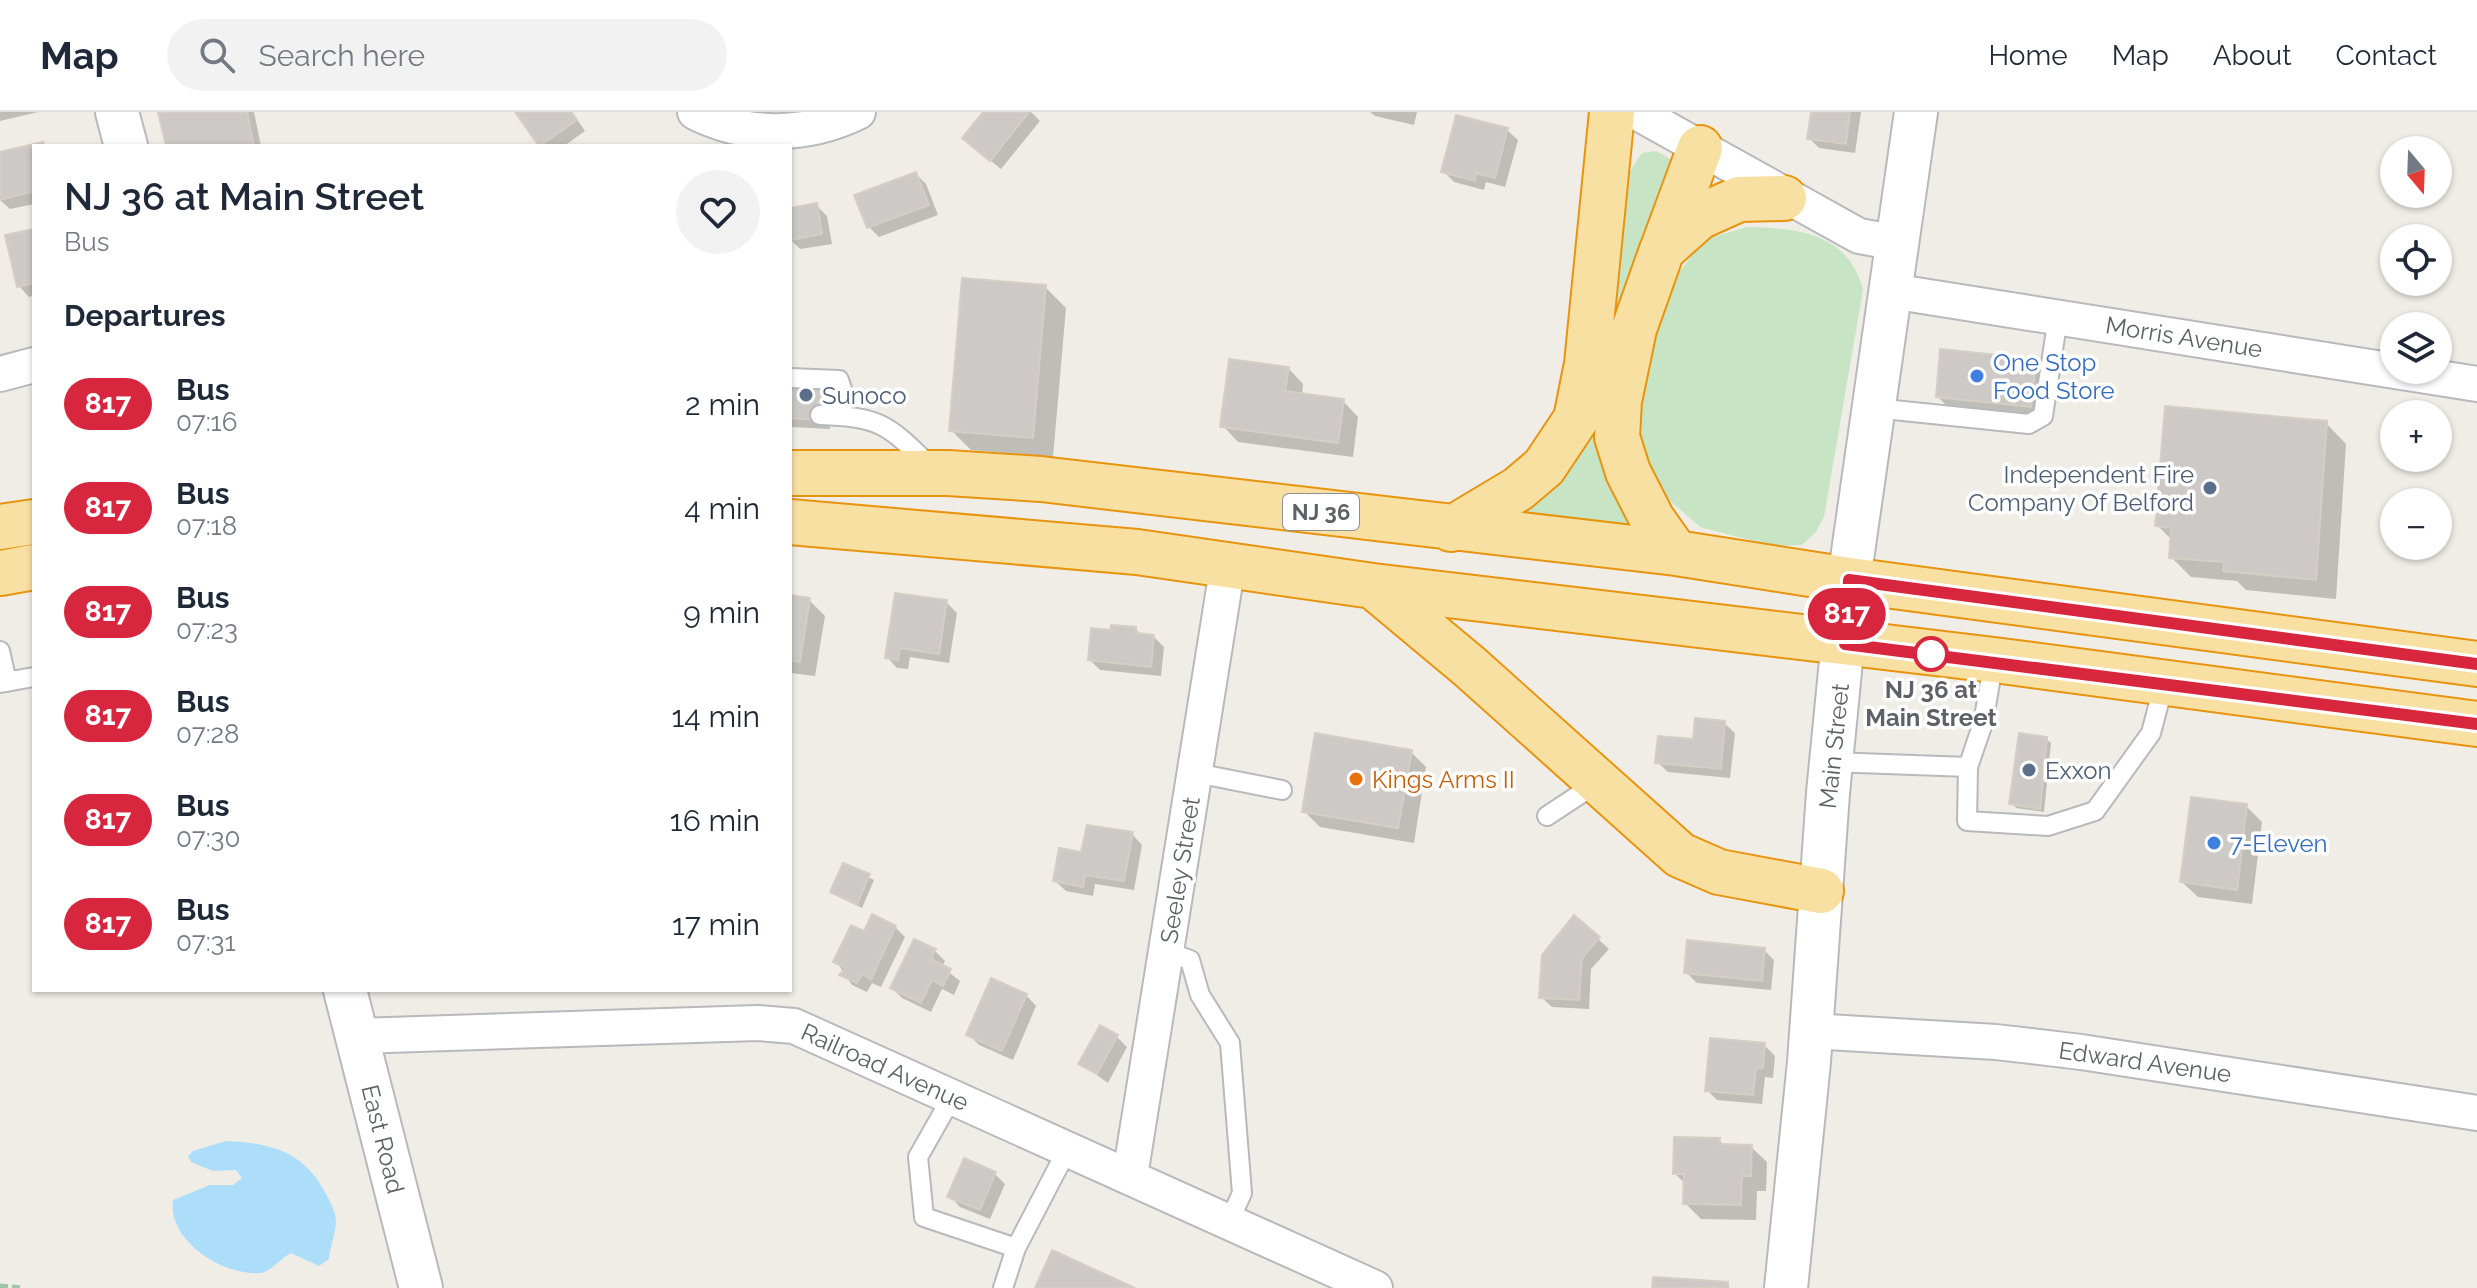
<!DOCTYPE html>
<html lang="en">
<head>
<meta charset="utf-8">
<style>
  body { margin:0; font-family:Raleway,sans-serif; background:#f2f2f3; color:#1f2937; height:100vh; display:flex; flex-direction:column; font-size:30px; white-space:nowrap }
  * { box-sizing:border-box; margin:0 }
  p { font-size:26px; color:#747a83 }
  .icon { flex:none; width:44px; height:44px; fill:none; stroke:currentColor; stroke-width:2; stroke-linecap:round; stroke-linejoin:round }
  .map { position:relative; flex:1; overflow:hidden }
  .sheet { position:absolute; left:32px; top:32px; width:760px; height:848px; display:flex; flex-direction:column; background:#fff; border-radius:0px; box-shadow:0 2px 6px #0004 }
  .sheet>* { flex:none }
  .badge { padding:0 16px; border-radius:26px; font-size:28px; line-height:52px }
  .needle { width:52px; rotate:161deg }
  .controls { position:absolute; left:2380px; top:24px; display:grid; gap:16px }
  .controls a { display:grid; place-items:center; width:72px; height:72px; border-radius:50%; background:#fff; box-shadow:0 2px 6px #0004; font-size:40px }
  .map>.badge { position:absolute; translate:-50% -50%; box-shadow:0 0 0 4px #fff }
  h2 { padding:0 32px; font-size:30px; line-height:72px }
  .round { display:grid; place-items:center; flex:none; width:84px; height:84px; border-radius:42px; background:#f2f2f3 }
  .summary { display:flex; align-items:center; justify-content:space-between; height:136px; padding:0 32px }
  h1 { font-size:38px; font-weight:600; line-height:60px }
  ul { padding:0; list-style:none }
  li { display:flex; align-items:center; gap:24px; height:104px; padding:0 32px }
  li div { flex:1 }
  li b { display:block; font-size:30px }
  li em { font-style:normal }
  li .badge { min-width:88px; font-weight:700; text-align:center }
  header { display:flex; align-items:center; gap:48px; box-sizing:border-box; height:112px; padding:0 40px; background:#fff; border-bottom:2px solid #e0e1e3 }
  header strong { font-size:38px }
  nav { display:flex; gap:44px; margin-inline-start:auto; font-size:28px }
  .search { width:560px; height:72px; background:#f2f2f3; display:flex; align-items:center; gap:20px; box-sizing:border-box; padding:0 28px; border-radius:44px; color:#747a83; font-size:30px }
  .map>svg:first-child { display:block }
  .green { fill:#c7e5c5 }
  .water { fill:#acdefa }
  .shadow { fill:#0003 }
  .building { fill:#cdc9c6; stroke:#d4cec5; stroke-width:2 }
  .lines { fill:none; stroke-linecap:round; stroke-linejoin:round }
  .service-casing { stroke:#b7b9bc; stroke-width:22 }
  .minor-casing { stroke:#b7b9bc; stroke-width:38 }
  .tertiary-casing { stroke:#b7b9bc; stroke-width:46 }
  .trunk-casing { stroke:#e8940e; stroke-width:48 }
  .path { stroke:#9ec6a6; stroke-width:5; stroke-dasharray:8 4; stroke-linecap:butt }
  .service { stroke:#fff; stroke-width:18 }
  .minor { stroke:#fff; stroke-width:34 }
  .tertiary { stroke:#fff; stroke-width:42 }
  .trunk { stroke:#f8e0a3; stroke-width:44 }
  .line-casing { stroke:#fff; stroke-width:18 }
  .line { stroke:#d7263d; stroke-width:12 }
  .shop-dot { fill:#3f7fe0; stroke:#fff; stroke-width:3 }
  .service-dot { fill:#5c6f8a; stroke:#fff; stroke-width:3 }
  .stop-dot { fill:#fff; stroke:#d7263d; stroke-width:4 }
  .food-dot { fill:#e8710a; stroke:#fff; stroke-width:3 }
  .labels { text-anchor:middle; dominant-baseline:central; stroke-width:7; stroke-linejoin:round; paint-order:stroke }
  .shield { fill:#fff; stroke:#8e9194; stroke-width:2 }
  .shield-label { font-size:22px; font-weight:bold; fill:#5e6266 }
  .street-label { font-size:24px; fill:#5e6266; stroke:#fff }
  .shop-label { font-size:24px; fill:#366cbe; stroke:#fff; text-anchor:start }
  .service-label { font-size:24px; fill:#4e5e75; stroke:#fff; text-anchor:start }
  .stop-label { font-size:24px; font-weight:bold; fill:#5e6266; stroke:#fff }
  .food-label { font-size:24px; fill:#c56008; stroke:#fff; text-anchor:start }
</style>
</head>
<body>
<header>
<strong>Map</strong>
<div class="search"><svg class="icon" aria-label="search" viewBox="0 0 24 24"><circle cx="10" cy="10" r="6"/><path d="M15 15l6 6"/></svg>Search here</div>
<nav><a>Home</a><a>Map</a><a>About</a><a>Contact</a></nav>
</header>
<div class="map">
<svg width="2477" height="1176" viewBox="0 0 2477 1176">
  <rect width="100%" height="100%" fill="#efede6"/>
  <!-- green -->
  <path class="green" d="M1656,39L1674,49L1606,245L1627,64L1642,41Z
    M1747,115C1797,116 1849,121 1863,178L1824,405L1816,420L1802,433L1773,434L1700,415L1660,380L1645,358L1632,305L1662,184L1703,128Z
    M1595,308L1631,410L1624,414L1511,402C1558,371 1574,363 1595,308Z"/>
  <!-- water -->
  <path class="water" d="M226,1029C268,1031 300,1038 322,1075C328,1085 336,1099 336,1110C335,1123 330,1134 329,1147L319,1154L291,1141C281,1146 271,1160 260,1161C223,1164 167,1129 173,1088L210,1073H233L242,1066L236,1058L213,1059L191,1050L188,1044L193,1039Z"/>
  <!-- shadow -->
  <path class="shadow" d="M0,0H38L0,9Z
    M161,0H254L261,34H168Z
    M518,0H572L585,19L564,34H542Z
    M986,0H1031L1040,9L1001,57L975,36Z
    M1370,0H1417L1414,13L1375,4Z
    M1813,0H1861L1855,41L1819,36L1809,26Z
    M1507,18L1518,28L1505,75L1486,70L1484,78L1454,70L1444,60Z
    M34,34V92L10,97L0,88V42Z
    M916,62L926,72L938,103L879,125L869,115Z
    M817,94L827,104L832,132L800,137L790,127V98Z
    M34,119V183L29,185L19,174Z
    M1045,175L1066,196L1053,345L971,338L951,318Z
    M2035,249L2050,264L2046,309L1953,300L1938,285Z
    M1288,256L1303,272L1302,284L1343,289L1358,305L1353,345L1238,330L1223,314Z
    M790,276L821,277L831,287L830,317L790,315Z
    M2326,311L2346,332L2336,487L2246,478L2237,469L2191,465L2171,445L2172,428L2157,413Z
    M790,485L809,488L825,504L815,564L790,561Z
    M946,490L957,501L949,551L910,545L908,557L897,556L887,545Z
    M1136,517L1142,524L1154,525L1164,535L1161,564L1100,558L1090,548L1112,520Z
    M1724,611L1735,621L1730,666L1668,660L1657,650Z
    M2046,627L2051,631L2044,700L2016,696L2012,691Z
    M1411,640L1426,655L1414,731L1320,715L1304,699Z
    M2246,694L2262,710L2252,792L2198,785L2182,770Z
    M1132,722L1142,733L1134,778L1095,772L1093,784L1066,779L1055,769L1083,743Z
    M844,753L874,768L862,796L833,780Z
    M895,815L905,825L881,875L872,871L867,880L852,873L836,849L865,822Z
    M1598,827L1609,837L1591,857L1589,897L1552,895L1541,885Z
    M934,838L945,849L942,855L960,869L954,883L942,877L931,900L902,886L892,876Z
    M1764,838L1774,848L1771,878L1697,871L1686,860Z
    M1026,883L1036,894L1013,948L979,933L969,923Z
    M1117,925L1127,935L1108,971L1081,952Z
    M1764,933L1775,944L1773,966L1765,965L1762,992L1717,988L1707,978Z
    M1719,1028L1725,1034L1751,1035L1767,1050L1766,1079H1757L1756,1108L1701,1107L1685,1091L1686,1072L1675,1062Z
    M995,1062L1005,1072L990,1107L960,1095L950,1084Z"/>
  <!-- building -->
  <path class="building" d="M158,0H247L254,34H166Z
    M515,0H571L577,8L539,34Z
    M983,0H1029L990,49L962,26Z
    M1811,0H1850L1846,32L1807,27Z
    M1456,3L1508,16L1495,66L1476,61L1475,69L1441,60Z
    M43,30L44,34H34V79L0,88V40Z
    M916,60L929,93L867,116L854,83Z
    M817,91L822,122L790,128V96Z
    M34,117V171L17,175L5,123Z
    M962,166L1046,173L1033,326L949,319Z
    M1940,237L2036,247L2031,295L1936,285Z
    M1229,247L1289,255L1285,279L1344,287L1338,331L1220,315Z
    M790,274L822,275L820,308L790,306Z
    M2165,294L2327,309L2316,468L2223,459L2224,450L2169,446L2171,416L2155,414Z
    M895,481L947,488L939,542L900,536L898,548L885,546Z
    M790,483L810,486L800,550L790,548Z
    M1111,513L1136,515V521L1154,523L1151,555L1088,548L1091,516L1110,518Z
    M1695,606L1725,609L1721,657L1655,651L1658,624L1693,627Z
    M1315,621L1412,638L1398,716L1302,700Z
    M2019,621L2047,625L2040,697L2009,692Z
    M2191,685L2247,692L2237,778L2180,770Z
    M1087,713L1133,720L1124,769L1085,763L1083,775L1053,769L1059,736L1081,740Z
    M843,751L870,762L857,793L830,780Z
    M872,802L896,814L871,867L862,862L857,871L839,863L846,856L833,850L851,813L864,819Z
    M1574,803L1600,825L1582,846L1579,888L1539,886L1542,843Z
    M914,827L936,837L931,847L951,857L943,874L932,868L921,891L890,876Z
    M1687,828L1765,836L1762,869L1684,861Z
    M991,866L1027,882L1002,939L966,923Z
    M1100,913L1118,923L1097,962L1078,952Z
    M1710,926L1765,931L1763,956H1756L1753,983L1705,979Z
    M1674,1025L1720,1026L1719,1032L1752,1033L1751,1064H1742L1741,1093L1683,1092L1684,1062H1673Z
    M964,1046L996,1060L980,1098L947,1085Z
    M1052,1138L1135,1176H1035Z
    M1653,1165L1728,1170V1176H1652Z"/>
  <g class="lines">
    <!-- service casing -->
    <g class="service-casing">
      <path id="service" d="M790,266L839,268L843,280L842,304
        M1874,296L2029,312L2043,304L2058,205
        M820,303C881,305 888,313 930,354
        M0,539L7,570
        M1994,548L1983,611L1968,655L1967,709L2048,714L2095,699L2151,621L2164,572
        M0,571L34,565
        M1831,650L1968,655
        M1196,661L1282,678
        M1547,704L1597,671
        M1166,839L1190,848L1200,883L1230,931L1242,1081L1229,1110
        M952,985L918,1045L924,1105L1016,1136L1067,1038
        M1003,1176L1016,1136"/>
    </g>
    <!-- minor casing -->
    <g class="minor-casing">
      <path id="minor" d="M695,0C746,26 807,25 858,0
        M1636,0L1859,124L1898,131
        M1891,179L2477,272
        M0,262L34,253
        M1811,919L1996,930L2081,940L2477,1001
        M357,924L758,911L794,914L1375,1176
        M1130,1064L1228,452"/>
    </g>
    <!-- tertiary casing -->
    <g class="tertiary-casing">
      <path id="tertiary" d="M117,0L126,34
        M345,878L421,1176
        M1786,1176L1809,950L1828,681L1849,468L1916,0"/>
    </g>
    <!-- trunk casing -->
    <g class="trunk-casing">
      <path id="trunk" d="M1663,136L1700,36
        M790,361H948L1041,367L1676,441L1849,468L2477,552
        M790,410L1137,440L1373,474L1994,548L2477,612
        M0,415L34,410
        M1451,417L1518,377L1544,355L1576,307L1587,252L1612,0
        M1676,441L1652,407L1628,360L1617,325L1619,289L1634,217L1662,138L1699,105L1739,87L1784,86
        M0,461L34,455
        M1373,474L1470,555L1680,743L1719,760L1821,779"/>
    </g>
    <!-- path -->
    <path class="path" d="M0,1174L22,1176"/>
    <!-- service -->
    <use href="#service" class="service"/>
    <!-- minor -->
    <use href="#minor" class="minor"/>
    <!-- tertiary -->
    <use href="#tertiary" class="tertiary"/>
    <!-- trunk -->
    <use href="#trunk" class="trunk"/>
  </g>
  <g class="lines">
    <!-- line casing -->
    <g class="line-casing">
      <path id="line" d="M2477,552L1849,468L1845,532L2477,612"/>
    </g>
    <!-- line -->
    <use href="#line" class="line"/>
  </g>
  <!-- markers -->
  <g class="shop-dot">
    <circle cx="1977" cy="264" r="8"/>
    <circle cx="2214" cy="731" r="8"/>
  </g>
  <g class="service-dot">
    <circle cx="806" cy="283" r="8"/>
    <circle cx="2210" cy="376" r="8"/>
    <circle cx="2029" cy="658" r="8"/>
  </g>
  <circle class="stop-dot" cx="1931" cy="542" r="16"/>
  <circle class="food-dot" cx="1356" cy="667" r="8"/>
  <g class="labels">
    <!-- shield labels -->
    <rect class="shield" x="1283" y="382" width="76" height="36" rx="6"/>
    <g class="shield-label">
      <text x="1321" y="400">NJ 36</text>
    </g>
    <!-- street labels -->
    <g class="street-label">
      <text transform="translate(2184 225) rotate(9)">Morris Avenue</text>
      <text transform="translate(1834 634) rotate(-84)">Main Street</text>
      <text transform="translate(1180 758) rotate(-81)">Seeley Street</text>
      <text transform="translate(2145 950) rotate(8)">Edward Avenue</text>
      <text transform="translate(885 955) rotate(24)">Railroad Avenue</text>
      <text transform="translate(383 1027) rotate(76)">East Road</text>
    </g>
    <!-- shop labels -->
    <g class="shop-label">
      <text x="1993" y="250">One Stop<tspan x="1993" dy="28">Food Store</tspan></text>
      <text x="2230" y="731">7-Eleven</text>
    </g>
    <!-- service labels -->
    <g class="service-label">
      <text x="822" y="283">Sunoco</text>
      <text x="2194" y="362" text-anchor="end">Independent Fire<tspan x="2194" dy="28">Company Of Belford</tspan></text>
      <text x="2045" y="658">Exxon</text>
    </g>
    <!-- stop labels -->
    <g class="stop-label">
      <text x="1931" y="577">NJ 36 at<tspan x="1931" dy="28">Main Street</tspan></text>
    </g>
    <!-- food labels -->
    <g class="food-label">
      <text x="1372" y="667">Kings Arms II</text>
    </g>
  </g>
</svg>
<div class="controls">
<a><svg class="needle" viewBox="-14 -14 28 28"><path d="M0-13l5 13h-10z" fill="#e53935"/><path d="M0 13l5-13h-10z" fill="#747a83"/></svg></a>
<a><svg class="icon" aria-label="locate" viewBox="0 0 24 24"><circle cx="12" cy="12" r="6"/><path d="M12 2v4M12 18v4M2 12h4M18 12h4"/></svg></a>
<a><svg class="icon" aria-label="layers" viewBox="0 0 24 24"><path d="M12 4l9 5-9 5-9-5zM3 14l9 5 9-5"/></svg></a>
<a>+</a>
<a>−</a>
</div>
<b class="badge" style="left:1847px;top:502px;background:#d7263d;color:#fff">817</b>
<section class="sheet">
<div class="summary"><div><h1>NJ 36 at Main Street</h1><p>Bus</p></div><a class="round"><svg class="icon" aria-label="heart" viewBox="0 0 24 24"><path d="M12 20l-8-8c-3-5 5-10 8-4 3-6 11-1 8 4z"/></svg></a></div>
<h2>Departures</h2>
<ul>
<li><span class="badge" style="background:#d7263d;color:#fff">817</span><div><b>Bus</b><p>07:16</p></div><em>2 min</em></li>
<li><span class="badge" style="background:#d7263d;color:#fff">817</span><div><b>Bus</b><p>07:18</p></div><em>4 min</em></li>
<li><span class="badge" style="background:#d7263d;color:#fff">817</span><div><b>Bus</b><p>07:23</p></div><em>9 min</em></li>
<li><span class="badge" style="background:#d7263d;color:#fff">817</span><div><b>Bus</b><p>07:28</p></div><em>14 min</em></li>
<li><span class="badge" style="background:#d7263d;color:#fff">817</span><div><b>Bus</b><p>07:30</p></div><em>16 min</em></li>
<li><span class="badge" style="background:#d7263d;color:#fff">817</span><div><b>Bus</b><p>07:31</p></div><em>17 min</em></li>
</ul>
</section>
</div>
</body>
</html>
